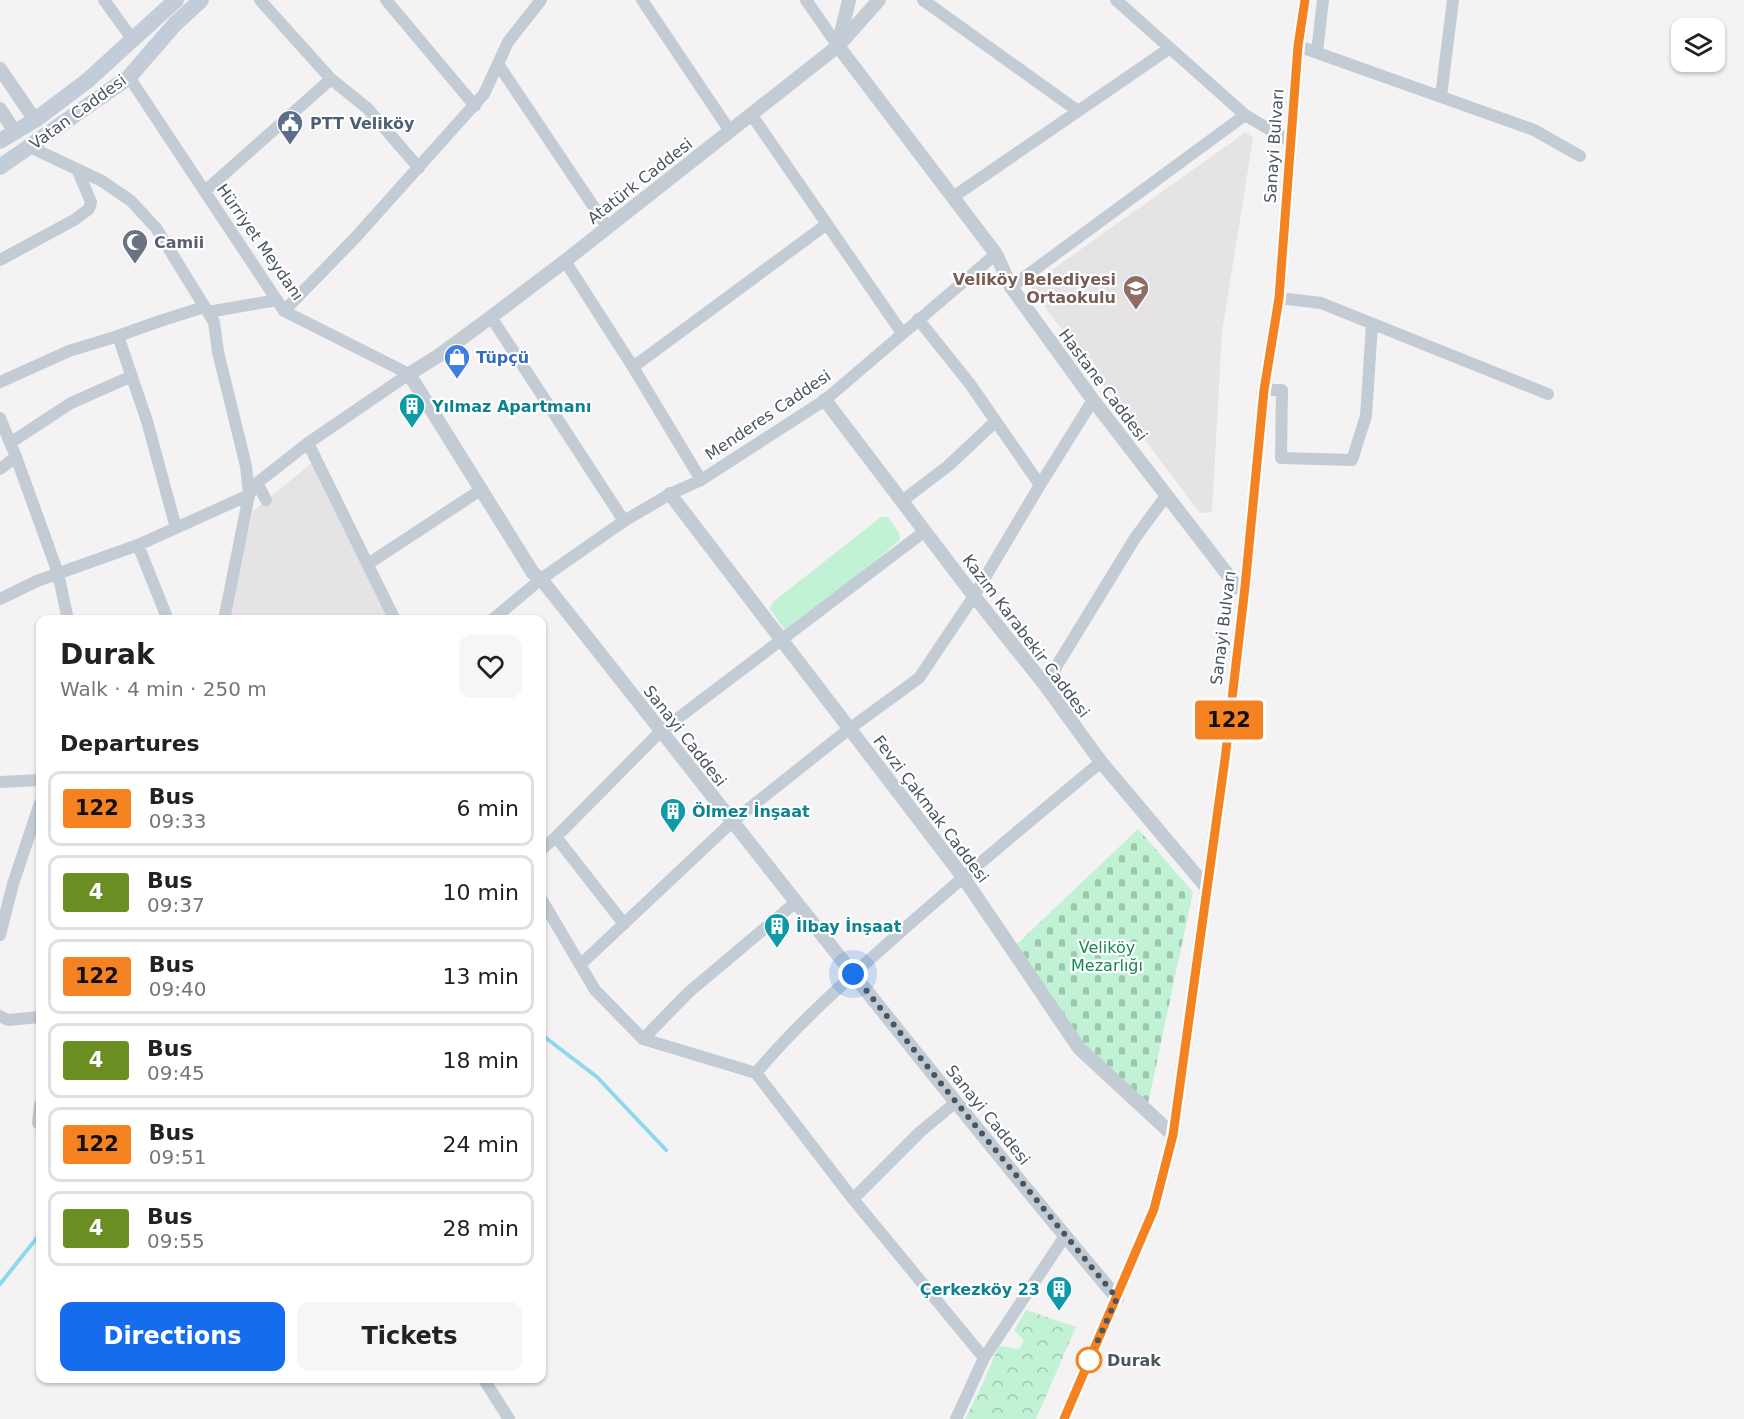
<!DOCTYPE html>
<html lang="en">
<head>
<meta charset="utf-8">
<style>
  body { margin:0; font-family:"DejaVu Sans",sans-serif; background:#f6f6f6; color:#222; height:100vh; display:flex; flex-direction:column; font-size:22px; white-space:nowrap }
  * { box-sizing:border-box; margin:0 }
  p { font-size:20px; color:#767676 }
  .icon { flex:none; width:33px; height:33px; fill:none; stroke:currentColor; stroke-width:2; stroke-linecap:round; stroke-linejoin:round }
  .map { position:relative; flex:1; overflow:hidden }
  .sheet { position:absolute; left:36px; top:615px; width:510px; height:768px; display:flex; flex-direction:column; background:#fff; border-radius:12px; box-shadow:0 2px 4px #0004 }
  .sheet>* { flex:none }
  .badge { padding:0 12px; border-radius:4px; font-size:21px; line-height:39px }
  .buttons { position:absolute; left:1671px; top:18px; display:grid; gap:12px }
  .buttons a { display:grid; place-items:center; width:54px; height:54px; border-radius:12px; background:#fff; box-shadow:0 2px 4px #0004; font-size:30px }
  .you { position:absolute; width:30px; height:30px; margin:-15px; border:4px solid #fff; border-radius:50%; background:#1a73e8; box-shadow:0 0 0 9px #1a73e833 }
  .map>.badge { position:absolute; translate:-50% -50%; box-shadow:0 0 0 3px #fff }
  h2 { padding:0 24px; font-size:22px; line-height:54px }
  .round { display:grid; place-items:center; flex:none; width:63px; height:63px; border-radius:12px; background:#f6f6f6 }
  .overview { display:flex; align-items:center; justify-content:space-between; height:102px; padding:0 24px }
  h1 { font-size:28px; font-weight:700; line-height:45px }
  .action { display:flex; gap:12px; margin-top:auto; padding:12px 24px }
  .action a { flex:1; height:69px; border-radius:12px; background:#156cec; color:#fff; font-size:24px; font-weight:700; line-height:69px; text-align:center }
  .action a+a { background:#f6f6f6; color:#222 }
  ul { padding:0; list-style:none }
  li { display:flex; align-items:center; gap:18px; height:75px; margin:0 12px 9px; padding:0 12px; border:3px solid #e0e0e0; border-radius:12px }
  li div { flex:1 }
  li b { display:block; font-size:22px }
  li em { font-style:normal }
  li .badge { min-width:66px; font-weight:700; text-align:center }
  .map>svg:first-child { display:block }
  .education { fill:#e5e3e4 }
  .forest { fill:url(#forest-crowns) }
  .cemetery { fill:url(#cemetery-stones) }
  .green { fill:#c1f2d5 }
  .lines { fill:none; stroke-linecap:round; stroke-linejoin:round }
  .stream { stroke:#8dd8f0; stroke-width:4 }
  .minor { stroke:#c3ccd4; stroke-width:12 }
  .tertiary { stroke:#c3ccd4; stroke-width:14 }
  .secondary { stroke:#c3cdd9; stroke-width:16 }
  .line-casing { stroke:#fff; stroke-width:14 }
  .line { stroke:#f58220; stroke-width:9 }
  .walk { stroke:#495561; stroke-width:6; stroke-dasharray:0 10.8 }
  .stop-dot { fill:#fff; stroke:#f58220; stroke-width:3 }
  .labels { text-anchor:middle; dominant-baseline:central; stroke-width:4.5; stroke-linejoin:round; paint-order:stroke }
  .street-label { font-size:16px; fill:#495561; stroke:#fff }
  .service-label { font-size:16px; font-weight:bold; fill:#4e5e75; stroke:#fff; text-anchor:start }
  .worship-label { font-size:16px; font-weight:bold; fill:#5b616d; stroke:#fff; text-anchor:start }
  .education-label { font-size:16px; font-weight:bold; fill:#785e54; stroke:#fff; text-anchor:end }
  .shop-label { font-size:16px; font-weight:bold; fill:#366cbe; stroke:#fff; text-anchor:start }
  .culture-label { font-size:16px; font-weight:bold; fill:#0d838f; stroke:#fff; text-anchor:start }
  .park-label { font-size:16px; fill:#158752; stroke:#fff }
  .stop-label { font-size:16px; font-weight:bold; fill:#495561; stroke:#fff; text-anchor:start }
</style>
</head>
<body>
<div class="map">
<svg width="1744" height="1419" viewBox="0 0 1744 1419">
  <defs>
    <pattern id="forest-crowns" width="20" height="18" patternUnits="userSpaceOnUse" patternTransform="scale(1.5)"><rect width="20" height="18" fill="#c1f2d5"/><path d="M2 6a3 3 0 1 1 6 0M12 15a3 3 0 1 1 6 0" fill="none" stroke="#9fc7b0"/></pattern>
    <pattern id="cemetery-stones" width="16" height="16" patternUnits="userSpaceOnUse" patternTransform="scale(1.5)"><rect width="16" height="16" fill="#c1f2d5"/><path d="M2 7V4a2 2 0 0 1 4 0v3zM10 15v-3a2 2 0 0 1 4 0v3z" fill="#9fc7b0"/></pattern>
  </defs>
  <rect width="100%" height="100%" fill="#f4f2f2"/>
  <!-- education -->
  <path class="education" d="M1246,132L1253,138L1222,332L1212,512L1200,513L1032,290V284Z
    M312,463L389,619L227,620L253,511Z"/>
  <!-- forest -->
  <path class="forest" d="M1026,1310L1076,1327L1036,1419H965L980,1389L999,1346L1019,1349L1024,1340L1014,1331Z"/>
  <!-- cemetery -->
  <path class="cemetery" d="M1138,829L1193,892L1146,1113L1084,1047L1014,947Z"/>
  <!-- green -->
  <path class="green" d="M881,517H888L899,533L900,540L793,630L784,629L770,609L773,602Z"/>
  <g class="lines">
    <!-- stream -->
    <path class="stream" d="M542,1035L597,1077L666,1150
      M0,1284L40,1234"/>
    <!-- minor -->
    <path class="minor" d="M104,0L133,40
      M260,0L331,79L367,108L419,168
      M386,0L475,106
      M642,0L730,131
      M806,0L838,46
      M923,0L1078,111
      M1116,0L1245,115L1291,142
      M1298,46L1534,130L1580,156
      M1317,52L1323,0
      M498,64L608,228
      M1441,96L1453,0
      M751,114L902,333
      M30,147L102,181L131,201L156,228L214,322L218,352L246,466L249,495L224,620
      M205,191L331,79
      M953,197L1170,48
      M0,260L74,220L89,209L91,202L77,169
      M565,261L633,367L701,480
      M1011,287L1245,115
      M1279,298L1321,303L1548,394
      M284,311L355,238L484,94L508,42L541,0
      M208,312L277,300
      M491,317L624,521
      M918,319L970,384L1040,485
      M118,336L147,421L176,528
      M633,367L827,224
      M0,382L69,351L118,336L157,322L204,307
      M1264,390H1282L1281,458L1352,460L1366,416L1372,324
      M0,418L16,457L58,573L68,620
      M10,443L71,403L132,376
      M308,443L395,620
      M0,469L16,457
      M257,483L266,500
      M902,501L948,466L996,421
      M138,545L168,620
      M368,564L482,489
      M0,599L37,581L138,545L249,495L257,483L308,443L409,374L284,311L129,77
      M492,620L541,579L624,521L670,494L701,480L825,400L996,254
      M1045,685L1135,538L1166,496
      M0,782L40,780
      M556,837L624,924
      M542,849L556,837L661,731L925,531
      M542,900L595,990L643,1039L756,1073L853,1199L984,1358
      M0,935L13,884L40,803
      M580,965L732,822L849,729L919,678L974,596L1040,485L1093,400
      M0,1016L8,1020L40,1017
      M643,1039L689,992L796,902
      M756,1073C798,1023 847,980 896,936C963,877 1032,819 1101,762
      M40,1105L38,1123L40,1124
      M853,1199L920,1132L956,1102
      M483,1378L509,1419
      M956,1419L984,1358L1065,1236"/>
    <!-- tertiary -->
    <path class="tertiary" d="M849,0L838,46L996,254L1011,287L1093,400L1238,588L1245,587
      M879,0L838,46L565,261L491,317L438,356L409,374L533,573L541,579C732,819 919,1063 1117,1298
      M0,69L35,120
      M0,109L15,132
      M825,400L974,596L1045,685L1101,762L1207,888
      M670,494L963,877L1079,1048L1173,1135
      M1064,1419L1154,1209L1173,1135L1225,759L1245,587L1264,390L1279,298L1298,46L1305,0"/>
    <!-- secondary -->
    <path class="secondary" d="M0,141L35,120L87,81L176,0
      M0,167L129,77L175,24L201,0"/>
  </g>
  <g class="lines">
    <!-- line casing -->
    <g class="line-casing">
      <path id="line" d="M1064,1419L1154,1209L1173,1135L1225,759L1245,587L1264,390L1279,298L1298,46L1305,0"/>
    </g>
    <!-- line -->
    <use href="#line" class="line"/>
    <!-- walk -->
    <path class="walk" d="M853,974L956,1102L1117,1298L1089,1360"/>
  </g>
  <!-- icons -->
  <defs>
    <g id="civic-pin" transform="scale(1.35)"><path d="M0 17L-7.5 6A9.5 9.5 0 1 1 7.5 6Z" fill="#5c6f8a" stroke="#fff"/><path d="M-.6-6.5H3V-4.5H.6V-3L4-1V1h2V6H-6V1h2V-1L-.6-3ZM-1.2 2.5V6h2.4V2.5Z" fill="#fff"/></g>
    <g id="mosque-pin" transform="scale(1.35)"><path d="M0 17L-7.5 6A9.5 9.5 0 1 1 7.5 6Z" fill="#6b7280" stroke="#fff"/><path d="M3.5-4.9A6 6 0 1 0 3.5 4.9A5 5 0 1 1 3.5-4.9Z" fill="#fff"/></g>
    <g id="school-pin" transform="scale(1.35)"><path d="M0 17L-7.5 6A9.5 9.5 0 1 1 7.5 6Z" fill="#8d6e63" stroke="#fff"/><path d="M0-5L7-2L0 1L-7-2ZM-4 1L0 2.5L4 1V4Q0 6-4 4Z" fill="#fff"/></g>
    <g id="shop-pin" transform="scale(1.35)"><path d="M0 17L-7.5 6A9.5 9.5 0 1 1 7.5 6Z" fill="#3f7fe0" stroke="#fff"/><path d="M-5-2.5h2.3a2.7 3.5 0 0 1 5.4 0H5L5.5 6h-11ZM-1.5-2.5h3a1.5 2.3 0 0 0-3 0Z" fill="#fff"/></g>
    <g id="building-pin" transform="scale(1.35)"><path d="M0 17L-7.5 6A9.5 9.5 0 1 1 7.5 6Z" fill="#0f9aa8" stroke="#fff"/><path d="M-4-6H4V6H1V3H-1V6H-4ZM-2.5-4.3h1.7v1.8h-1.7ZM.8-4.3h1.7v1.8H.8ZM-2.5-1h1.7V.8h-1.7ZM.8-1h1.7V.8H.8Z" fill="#fff"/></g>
  </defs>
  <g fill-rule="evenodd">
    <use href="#civic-pin" x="290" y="123"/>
    <use href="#mosque-pin" x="135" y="242"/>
    <use href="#school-pin" x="1136" y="288"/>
    <use href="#shop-pin" x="457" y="357"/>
    <use href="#building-pin" x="412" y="406"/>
    <use href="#building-pin" x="673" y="811"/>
    <use href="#building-pin" x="777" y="926"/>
    <use href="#building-pin" x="1059" y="1289"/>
  </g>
  <!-- markers -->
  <circle class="stop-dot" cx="1089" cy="1360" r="12"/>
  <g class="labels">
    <!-- street labels -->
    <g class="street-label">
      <text transform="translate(78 112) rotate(-36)">Vatan Caddesi</text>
      <text transform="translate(1274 146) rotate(-86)">Sanayi Bulvarı</text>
      <text transform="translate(640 181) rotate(-38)">Atatürk Caddesi</text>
      <text transform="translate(260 242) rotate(55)">Hürriyet Meydanı</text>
      <text transform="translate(1103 385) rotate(53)">Hastane Caddesi</text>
      <text transform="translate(768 415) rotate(-34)">Menderes Caddesi</text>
      <text transform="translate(1223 628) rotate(-83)">Sanayi Bulvarı</text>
      <text transform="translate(1026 636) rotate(53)">Kazım Karabekir Caddesi</text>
      <text transform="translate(685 736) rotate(52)">Sanayi Caddesi</text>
      <text transform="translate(931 809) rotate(53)">Fevzi Çakmak Caddesi</text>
      <text transform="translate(988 1115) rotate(51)">Sanayi Caddesi</text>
    </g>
    <!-- service labels -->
    <g class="service-label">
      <text x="310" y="123">PTT Veliköy</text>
    </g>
    <!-- worship labels -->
    <g class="worship-label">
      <text x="154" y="242">Camii</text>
    </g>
    <!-- education labels -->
    <g class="education-label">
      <text x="1116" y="279">Veliköy Belediyesi<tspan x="1116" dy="18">Ortaokulu</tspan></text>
    </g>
    <!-- shop labels -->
    <g class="shop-label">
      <text x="476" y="357">Tüpçü</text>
    </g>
    <!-- culture labels -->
    <g class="culture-label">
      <text x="432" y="406">Yılmaz Apartmanı</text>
      <text x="692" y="811">Ölmez İnşaat</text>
      <text x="796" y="926">İlbay İnşaat</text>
      <text x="1040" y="1289" text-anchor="end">Çerkezköy 23</text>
    </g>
    <!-- park labels -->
    <g class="park-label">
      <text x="1107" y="947">Veliköy<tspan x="1107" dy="18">Mezarlığı</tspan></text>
    </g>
    <!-- stop labels -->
    <g class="stop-label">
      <text x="1107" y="1360">Durak</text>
    </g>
  </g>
</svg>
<div class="buttons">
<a><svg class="icon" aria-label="layers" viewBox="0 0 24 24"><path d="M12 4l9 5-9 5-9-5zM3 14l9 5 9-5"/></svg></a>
</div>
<div class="you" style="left:853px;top:974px"></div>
<b class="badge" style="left:1229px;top:720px;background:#f58220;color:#111">122</b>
<section class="sheet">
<div class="overview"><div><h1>Durak</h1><p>Walk · 4 min · 250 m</p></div><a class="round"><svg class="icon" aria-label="heart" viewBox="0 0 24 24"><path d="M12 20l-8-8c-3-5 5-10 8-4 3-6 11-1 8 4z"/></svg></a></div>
<h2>Departures</h2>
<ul>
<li><span class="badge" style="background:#f58220;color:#111">122</span><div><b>Bus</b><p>09:33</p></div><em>6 min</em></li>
<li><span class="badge" style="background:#6b8e23;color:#fff">4</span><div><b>Bus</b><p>09:37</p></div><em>10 min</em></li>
<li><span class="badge" style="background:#f58220;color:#111">122</span><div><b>Bus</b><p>09:40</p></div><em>13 min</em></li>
<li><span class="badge" style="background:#6b8e23;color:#fff">4</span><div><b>Bus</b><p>09:45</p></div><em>18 min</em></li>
<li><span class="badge" style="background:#f58220;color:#111">122</span><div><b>Bus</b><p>09:51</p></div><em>24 min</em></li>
<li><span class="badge" style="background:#6b8e23;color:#fff">4</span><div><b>Bus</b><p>09:55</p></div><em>28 min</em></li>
</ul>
<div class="action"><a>Directions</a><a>Tickets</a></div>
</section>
</div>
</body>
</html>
